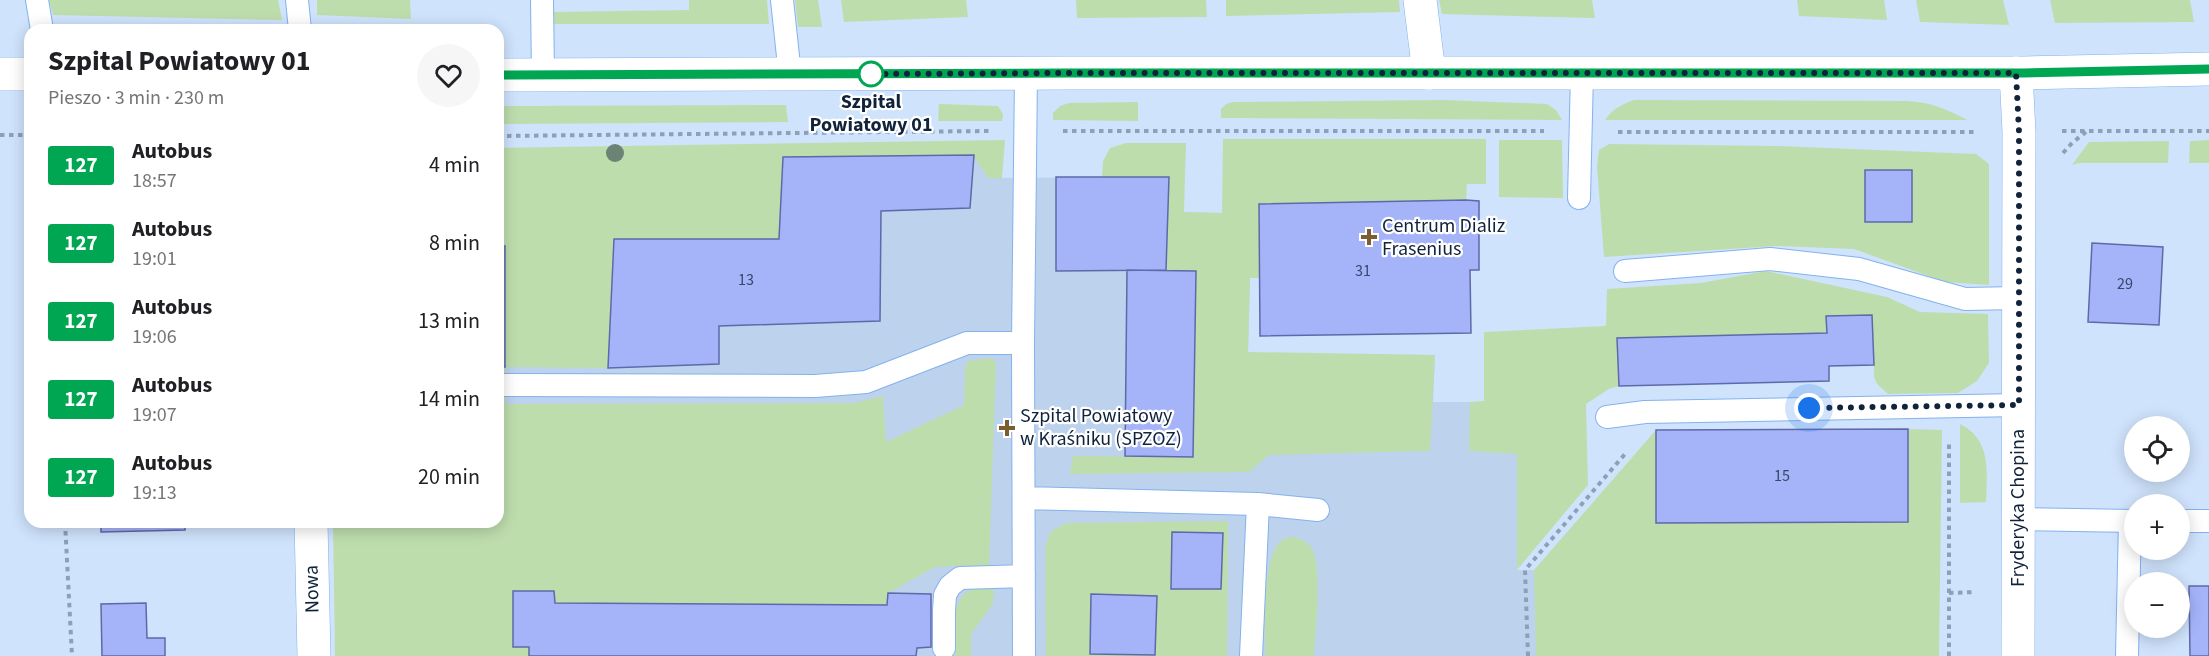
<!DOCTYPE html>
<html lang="pl">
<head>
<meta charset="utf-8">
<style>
  body { margin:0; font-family:"Source Sans 3",sans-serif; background:#f6f6f6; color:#202124; height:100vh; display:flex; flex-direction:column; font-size:22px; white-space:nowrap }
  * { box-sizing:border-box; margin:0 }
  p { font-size:20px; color:#757577 }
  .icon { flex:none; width:33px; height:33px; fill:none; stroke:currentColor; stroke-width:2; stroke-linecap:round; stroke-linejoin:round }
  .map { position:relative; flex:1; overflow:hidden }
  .panel { position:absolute; left:24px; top:24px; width:480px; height:504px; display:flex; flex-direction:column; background:#fff; border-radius:18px; box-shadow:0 3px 15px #0003 }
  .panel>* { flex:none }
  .badge { padding:0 12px; border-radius:4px; font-size:21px; line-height:39px }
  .controls { position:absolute; left:2124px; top:416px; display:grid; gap:12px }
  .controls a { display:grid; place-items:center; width:66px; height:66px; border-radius:50%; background:#fff; box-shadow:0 3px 15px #0003; font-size:30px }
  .you { position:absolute; width:30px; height:30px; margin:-15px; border:4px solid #fff; border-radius:50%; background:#1a73e8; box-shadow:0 0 0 9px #1a73e833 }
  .map>.badge { position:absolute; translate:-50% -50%; box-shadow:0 0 0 3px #fff }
  .round { display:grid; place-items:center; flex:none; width:63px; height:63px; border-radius:32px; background:#f6f6f6 }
  .overview { display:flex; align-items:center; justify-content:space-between; height:102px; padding:0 24px }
  h1 { font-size:28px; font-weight:700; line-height:45px }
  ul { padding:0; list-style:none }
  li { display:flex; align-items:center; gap:18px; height:78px; padding:0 24px }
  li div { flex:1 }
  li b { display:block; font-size:22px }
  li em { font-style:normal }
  li .badge { min-width:66px; font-weight:700; text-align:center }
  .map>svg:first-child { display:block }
  .built { fill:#bdd2ed }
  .green { fill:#beddad }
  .building { fill:#a5b3f9; stroke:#5e69a9; stroke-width:1.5 }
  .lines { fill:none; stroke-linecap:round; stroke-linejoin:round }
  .lane-casing { stroke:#83b2ee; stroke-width:24 }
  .street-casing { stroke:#83b2ee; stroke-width:34 }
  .secondary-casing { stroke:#83b2ee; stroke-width:34 }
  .path { stroke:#8ca0b8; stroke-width:4; stroke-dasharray:4.5 4.5; stroke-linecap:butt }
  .lane { stroke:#fff; stroke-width:22 }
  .street { stroke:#fff; stroke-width:33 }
  .secondary { stroke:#fff; stroke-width:33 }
  .tree { fill:#6b8375 }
  .line-casing { stroke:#fff; stroke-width:14 }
  .line { stroke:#00a651; stroke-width:9 }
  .walk { stroke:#10233a; stroke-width:6; stroke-dasharray:0 10.8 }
  .stop-dot { fill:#fff; stroke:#00a651; stroke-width:3 }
  .poi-dot { fill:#7c5d32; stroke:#fff; stroke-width:2 }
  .labels { text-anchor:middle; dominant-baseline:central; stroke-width:4.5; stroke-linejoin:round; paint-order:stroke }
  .number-label { font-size:16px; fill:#35476a }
  .stop-label { font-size:20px; font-weight:bold; fill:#10233a; stroke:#fff }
  .poi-label { font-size:20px; fill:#10233a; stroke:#fff; text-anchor:start }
  .street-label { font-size:20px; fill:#10233a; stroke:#fff }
</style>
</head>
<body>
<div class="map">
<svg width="2209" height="656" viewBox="0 0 2209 656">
  <rect width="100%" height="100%" fill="#cfe3fc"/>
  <!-- built -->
  <path class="built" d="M974,155L988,178L1169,177L1168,212L1222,213L1260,278H1250L1248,353L1435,355L1433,402H1517V570L1939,565V656H370L498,522V164Z"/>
  <!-- green -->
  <path class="green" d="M49,0H278L282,20L53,15Z
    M317,0H410L411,19L317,15Z
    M689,0H767L769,24H554L553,12L689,10Z
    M795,0H818L822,27H798Z
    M841,0H966L968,17L844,22Z
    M1076,0H1206L1207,17L1077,18Z
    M1226,0H1399L1400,12L1226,16Z
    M1439,0H1592L1595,18L1442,14Z
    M1797,0H1884L1887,20L1799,16Z
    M1916,0H2003L2009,25L1920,22Z
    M2050,0H2190L2194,22L2055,23Z
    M1444,100L1547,104L1556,110L1562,120L1221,118V109L1226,104L1233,102Z
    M1634,100L1907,101C1930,102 1947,109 1967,120H1605C1612,109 1621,105 1634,100Z
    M1138,102V121L1053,120V113L1060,106L1069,103Z
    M939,104L998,106L1003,114L1002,121H938Z
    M786,105L788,122L498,124V106Z
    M1223,139H1486V184H1467L1466,200L1259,204L1260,278H1250L1248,352L1435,355L1430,451L1269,455L1249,472L1070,474L1073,456L1193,457L1196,271L1166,270L1169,177H1102L1103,161L1110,148L1126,143H1186L1184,212L1222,213Z
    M1005,140L1002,178H988L973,155L783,157L779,239H614L608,368L505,367L506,404L854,403L883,396L886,442L964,405L965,369L968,361L990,358L996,362L989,565L935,567L888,593L887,605L555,603L553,591H514L513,647H529V656H335L333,522H498V148Z
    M1499,140H1562L1563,198L1499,197Z
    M2209,140V163H2189L2190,141Z
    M2169,141L2168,163H2079L2072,165L2089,142Z
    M1609,144L1777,146L1976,154L1989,164V285L1945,282L1854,249L1777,246L1604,257L1597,166L1599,150Z
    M1766,271L1887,297L1920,312L1988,314L1989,363L1977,381L1958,393L1888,394L1877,384L1874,377L1872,315L1826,316L1827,333L1618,338L1619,386L1609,389L1586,404L1588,485L1517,570V454L1469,451L1470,402L1484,401V332L1606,326L1607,289L1701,283Z
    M1960,424C1992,440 1987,472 1986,502L1960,503Z
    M1908,429L1942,430L1939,656H1536L1534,570L1656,430V523L1908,522Z
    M1228,521L1227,656H1046L1045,548L1050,532L1066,523Z
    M1294,537C1301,539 1309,542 1312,549C1323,570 1315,631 1314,656H1265C1266,630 1260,553 1284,539C1287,537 1291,537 1294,537Z
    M994,587L993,604L971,634V656H955C955,637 949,600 970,590C977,586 986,588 994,587Z"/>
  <!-- building -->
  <path class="building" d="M974,155L970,208L881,211L880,321L719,326V364L608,368L614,239H779L783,157Z
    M1865,170H1912V222H1865Z
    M1056,177H1169L1166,270L1056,271Z
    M1466,200L1479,201V270H1470L1471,333L1260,336L1259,204Z
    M2092,243L2163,247L2159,325L2088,322Z
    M498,246H505V367H498Z
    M1127,270L1196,271L1193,457L1125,456Z
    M1872,315L1874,365L1829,366V381L1619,386L1617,338L1827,333L1826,316Z
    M1908,429V522L1656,523V430Z
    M101,522H185V530L101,532Z
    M1172,532L1223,533L1221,589H1171Z
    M2189,586H2209V656H2190Z
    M513,591H554L555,603L887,605L888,593L931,594V647L917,648L916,656H529V647H513Z
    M1091,594L1157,596L1155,655L1090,654Z
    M146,603L147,638H165V656H102L101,604Z"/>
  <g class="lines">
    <!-- lane casing -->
    <g class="lane-casing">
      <path id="lane" d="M37,0L42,30
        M297,0L300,30
        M542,0L543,75
        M782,0L790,75
        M1579,198L1582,73
        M1625,271L1770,259L1859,269L1965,299L2018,298
        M505,385L815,386L866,382L967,343H1023
        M1607,417L1645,412L2019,405
        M1024,498L1258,504L1318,510
        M2017,519L2134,521
        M2180,521H2209
        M944,648V611L945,595L950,586L960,578L1024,576
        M1024,656L1023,343L1026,73
        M1251,656L1258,504
        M2127,656L2130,521"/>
    </g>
    <!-- street casing -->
    <g class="street-casing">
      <path id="street" d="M1420,0L1429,73
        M2016,73L2019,132L2018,656
        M311,522L314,656"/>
    </g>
    <!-- secondary casing -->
    <g class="secondary-casing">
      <path id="secondary" d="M0,74H30
        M498,75L1069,73H2024L2209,69"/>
    </g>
    <!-- path -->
    <path class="path" d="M1063,131H1544
      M2062,131H2209
      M1618,132H1976
      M0,135H30
      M498,136L989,131
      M2063,153L2072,143L2086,132
      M65,522L72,656
      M1949,593L1976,592
      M1528,656L1525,570L1625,454
      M1949,656V444"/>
    <!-- lane -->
    <use href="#lane" class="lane"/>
    <!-- street -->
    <use href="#street" class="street"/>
    <!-- secondary -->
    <use href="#secondary" class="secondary"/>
  </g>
  <!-- trees -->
  <circle class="tree" cx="615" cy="153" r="9"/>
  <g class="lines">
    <!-- line casing -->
    <g class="line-casing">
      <path id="line" d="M498,75L1069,73H2024L2209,69"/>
    </g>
    <!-- line -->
    <use href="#line" class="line"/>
    <!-- walk -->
    <path class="walk" d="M871,74H862L1069,73H2016L2019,132V405L1809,408"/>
  </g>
  <!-- markers -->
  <circle class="stop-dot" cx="871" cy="74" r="12"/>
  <g class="poi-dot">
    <path d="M1366 228h6v6h6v6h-6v6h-6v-6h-6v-6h6z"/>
    <path d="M1004 419h6v6h6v6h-6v6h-6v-6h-6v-6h6z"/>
  </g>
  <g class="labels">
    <!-- number labels -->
    <g class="number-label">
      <text x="1363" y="271">31</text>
      <text x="746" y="280">13</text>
      <text x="2125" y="284">29</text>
      <text x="1782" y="476">15</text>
    </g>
    <!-- stop labels -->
    <g class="stop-label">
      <text x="871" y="102">Szpital<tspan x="871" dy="23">Powiatowy 01</tspan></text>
    </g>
    <!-- poi labels -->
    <g class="poi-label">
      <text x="1382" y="226">Centrum Dializ<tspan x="1382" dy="23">Frasenius</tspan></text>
      <text x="1020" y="416">Szpital Powiatowy<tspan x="1020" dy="23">w Kraśniku (SPZOZ)</tspan></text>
    </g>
    <!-- street labels -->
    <g class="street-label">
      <text transform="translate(2018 508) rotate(-90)">Fryderyka Chopina</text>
      <text transform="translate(312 589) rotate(-91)">Nowa</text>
    </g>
  </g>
</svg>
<div class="controls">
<a><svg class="icon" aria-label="locate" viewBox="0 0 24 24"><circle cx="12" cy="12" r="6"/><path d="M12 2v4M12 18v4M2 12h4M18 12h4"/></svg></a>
<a>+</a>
<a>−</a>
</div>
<div class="you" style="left:1809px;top:408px"></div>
<section class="panel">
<div class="overview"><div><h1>Szpital Powiatowy 01</h1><p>Pieszo · 3 min · 230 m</p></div><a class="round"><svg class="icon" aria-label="heart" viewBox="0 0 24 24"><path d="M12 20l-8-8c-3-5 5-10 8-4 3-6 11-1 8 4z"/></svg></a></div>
<ul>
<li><span class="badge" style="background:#00a651;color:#fff">127</span><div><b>Autobus</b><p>18:57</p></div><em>4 min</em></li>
<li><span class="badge" style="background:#00a651;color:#fff">127</span><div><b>Autobus</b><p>19:01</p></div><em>8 min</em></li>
<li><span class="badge" style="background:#00a651;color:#fff">127</span><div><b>Autobus</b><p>19:06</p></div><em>13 min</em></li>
<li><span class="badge" style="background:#00a651;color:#fff">127</span><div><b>Autobus</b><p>19:07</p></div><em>14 min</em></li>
<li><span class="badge" style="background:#00a651;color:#fff">127</span><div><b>Autobus</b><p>19:13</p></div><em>20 min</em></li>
</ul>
</section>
</div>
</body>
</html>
